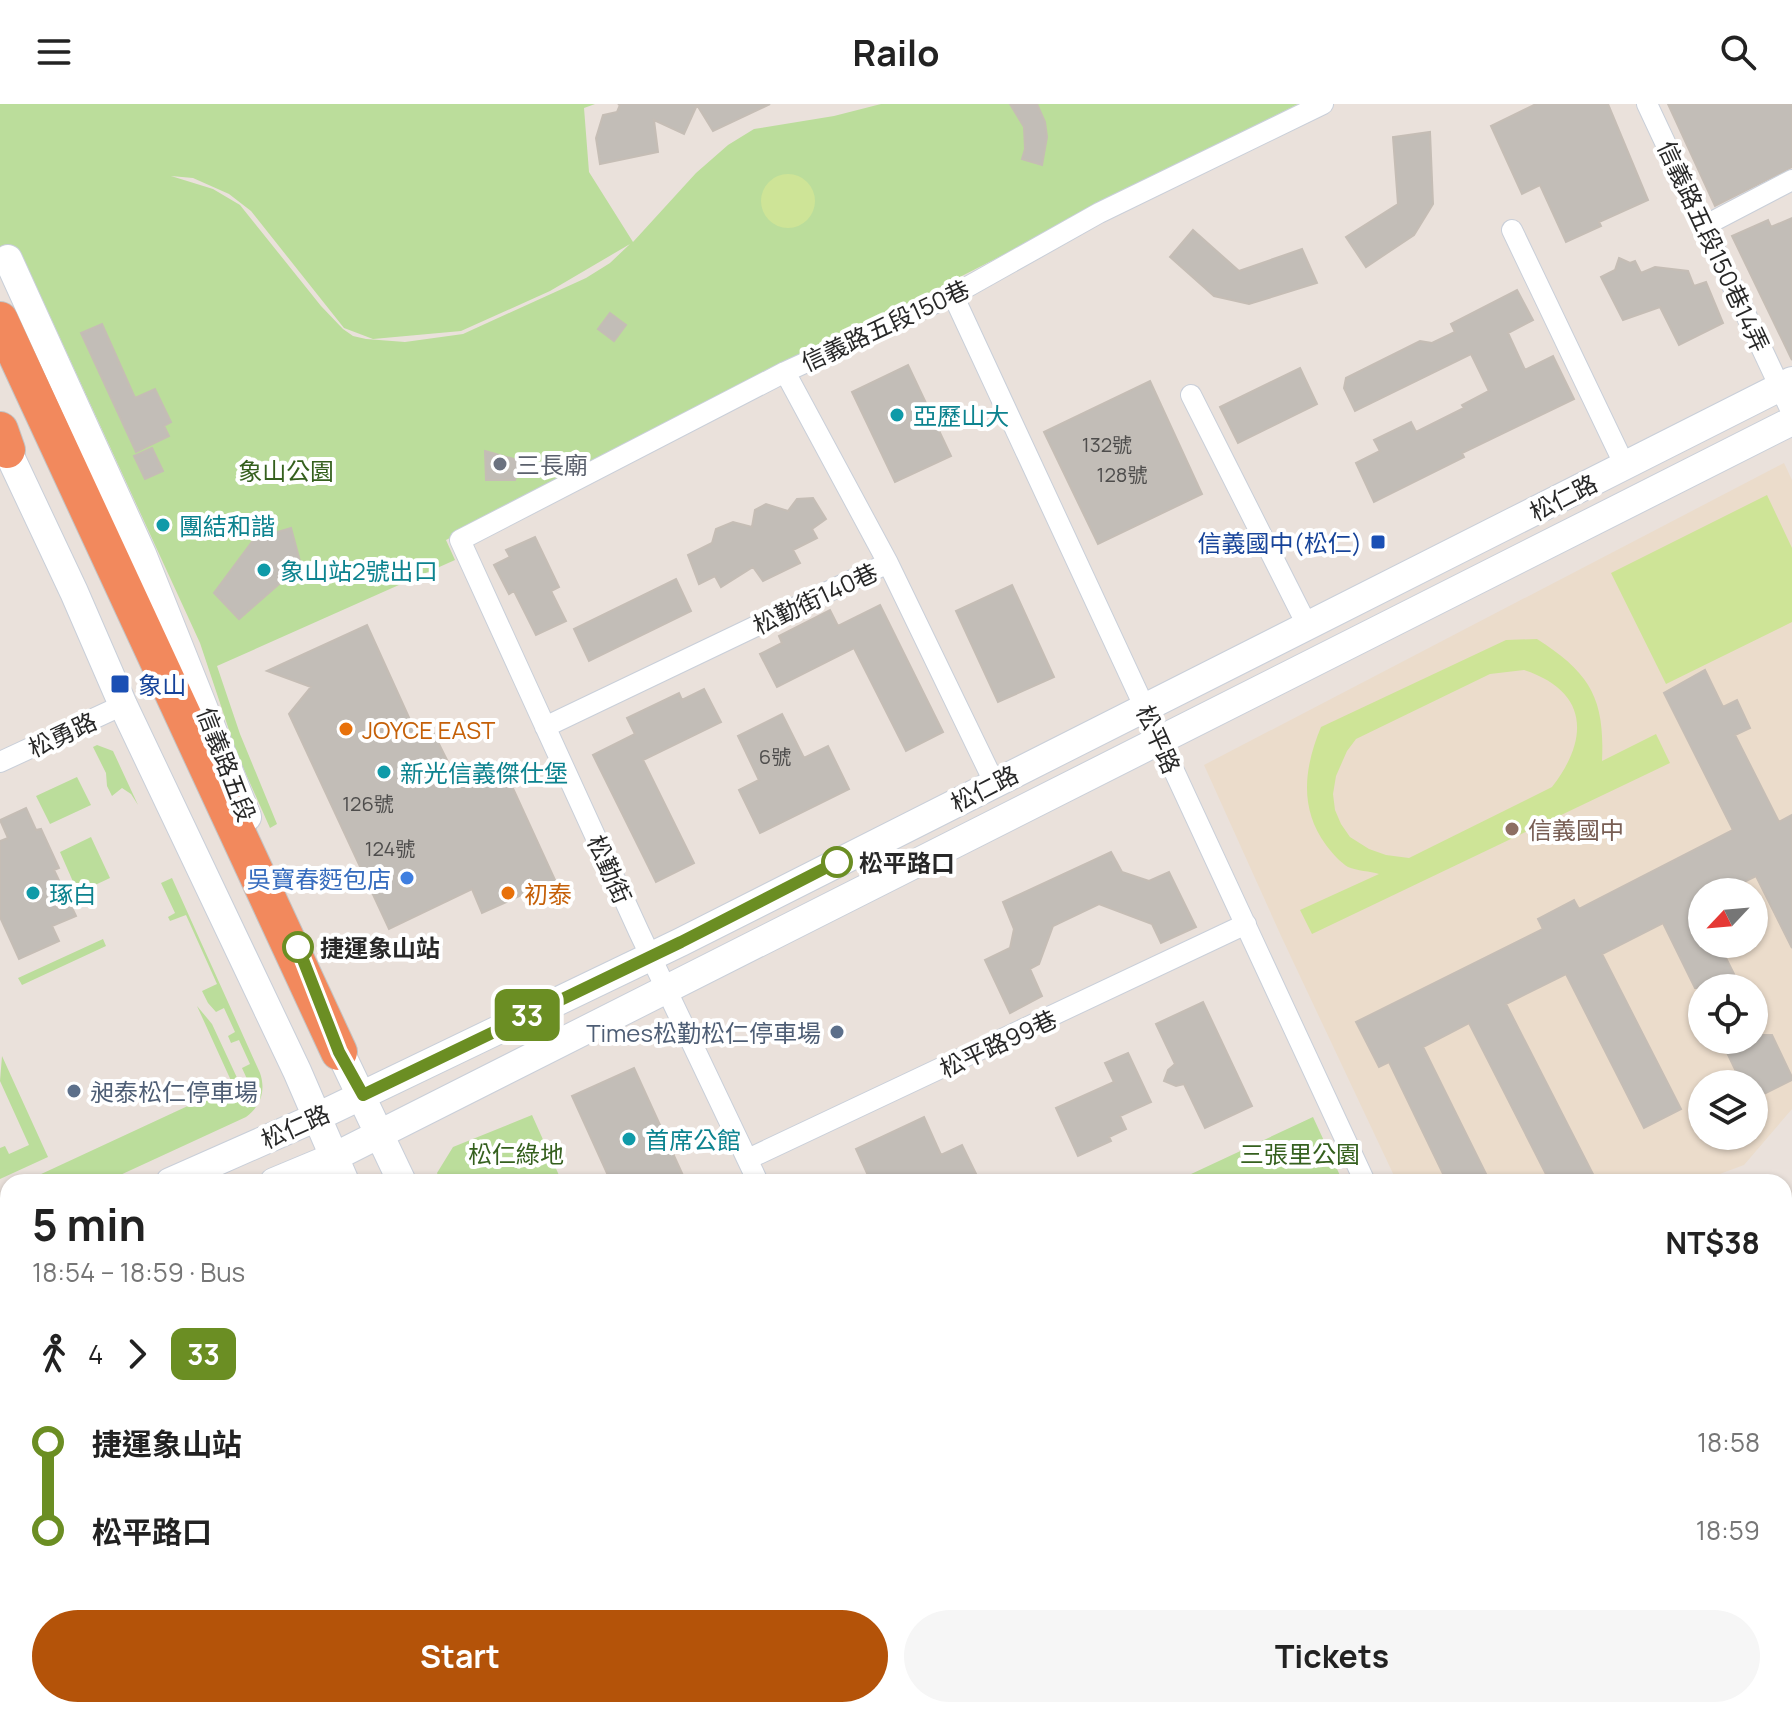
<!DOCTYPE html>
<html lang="en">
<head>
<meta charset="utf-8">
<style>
  body { margin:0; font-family:Manrope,"Noto Sans TC",sans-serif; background:#f6f6f6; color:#222; height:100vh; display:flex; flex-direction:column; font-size:30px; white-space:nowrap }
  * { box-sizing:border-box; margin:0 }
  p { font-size:26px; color:#767676 }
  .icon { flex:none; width:44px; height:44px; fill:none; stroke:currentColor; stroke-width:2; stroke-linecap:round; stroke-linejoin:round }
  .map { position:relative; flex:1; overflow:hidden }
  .details { position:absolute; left:0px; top:1070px; width:1792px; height:544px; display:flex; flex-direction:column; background:#fff; border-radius:24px 24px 0 0; box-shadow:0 2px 6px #0004 }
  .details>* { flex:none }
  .badge { padding:0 16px; border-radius:12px; font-size:28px; line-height:52px }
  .needle { width:52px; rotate:244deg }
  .tools { position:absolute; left:1688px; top:774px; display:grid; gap:16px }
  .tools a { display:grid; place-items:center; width:80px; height:80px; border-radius:50%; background:#fff; box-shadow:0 2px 6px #0004; font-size:40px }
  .map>.badge { position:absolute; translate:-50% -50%; box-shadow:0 0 0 4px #fff }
  .legs { display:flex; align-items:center; gap:12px; height:88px; padding:0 32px; font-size:26px }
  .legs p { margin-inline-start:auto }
  .overview { display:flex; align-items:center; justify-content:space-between; height:136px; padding:0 32px }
  h1 { font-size:44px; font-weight:700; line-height:60px }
  .button { display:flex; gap:16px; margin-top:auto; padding:16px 32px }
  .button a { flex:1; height:92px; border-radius:48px; background:#b45309; color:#fff; font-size:32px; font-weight:700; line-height:92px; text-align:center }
  .button a+a { background:#f6f6f6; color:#222 }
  ul { padding:0 32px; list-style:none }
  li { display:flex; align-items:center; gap:28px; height:88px; font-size:30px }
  li i { display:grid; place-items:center; width:12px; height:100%; margin:0 10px; background:currentColor }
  li i::after { content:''; width:20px; height:20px; margin:-10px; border:6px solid; border-radius:50%; background:#fff }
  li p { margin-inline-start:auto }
  li:first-child i { background:linear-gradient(#0000 50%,currentColor 0) }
  li:last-child i { background:linear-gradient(currentColor 50%,#0000 0) }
  header { display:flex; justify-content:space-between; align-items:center; height:104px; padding:0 32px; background:#fff; font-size:36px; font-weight:700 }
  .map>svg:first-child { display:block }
  .education { fill:#ebdccb; fill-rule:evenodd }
  .green { fill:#bbdd9b; fill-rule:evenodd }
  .pitch { fill:#cee497; fill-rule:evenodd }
  .building { fill:#c2bdb7; stroke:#c5bdb5; stroke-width:2 }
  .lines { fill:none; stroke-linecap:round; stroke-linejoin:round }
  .street-casing { stroke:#c9cfd9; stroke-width:22 }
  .secondary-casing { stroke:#c9cfd9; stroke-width:30 }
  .highway-casing { stroke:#c3c3c3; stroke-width:38 }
  .street { stroke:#fff; stroke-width:20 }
  .secondary { stroke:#fff; stroke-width:28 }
  .highway { stroke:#f2895d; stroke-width:36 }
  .line-1-casing { stroke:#fff; stroke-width:18 }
  .line-1 { stroke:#6b8e23; stroke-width:12 }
  .culture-dot { fill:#0f9aa8; stroke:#fff; stroke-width:3 }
  .worship-dot { fill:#6b7280; stroke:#fff; stroke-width:3 }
  .transit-dot { fill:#1a4fb4; stroke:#fff; stroke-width:3 }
  .food-dot { fill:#e8710a; stroke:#fff; stroke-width:3 }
  .education-dot { fill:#8d6e63; stroke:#fff; stroke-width:3 }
  .stop-1-dot { fill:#fff; stroke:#6b8e23; stroke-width:4 }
  .shop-dot { fill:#3f7fe0; stroke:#fff; stroke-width:3 }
  .service-dot { fill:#5c6f8a; stroke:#fff; stroke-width:3 }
  .labels { text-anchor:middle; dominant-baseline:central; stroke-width:8; stroke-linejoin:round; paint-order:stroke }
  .number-label { font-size:20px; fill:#4e4d4c }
  .street-label { font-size:24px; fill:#282828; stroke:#fff }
  .culture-label { font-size:24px; fill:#0d838f; stroke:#fff; text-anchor:start }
  .worship-label { font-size:24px; fill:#5b616d; stroke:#fff; text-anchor:start }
  .park-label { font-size:24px; fill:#35601e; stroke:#fff }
  .transit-label { font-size:24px; fill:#164399; stroke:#fff; text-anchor:end }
  .food-label { font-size:24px; fill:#c56008; stroke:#fff; text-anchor:start }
  .education-label { font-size:24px; fill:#785e54; stroke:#fff; text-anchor:start }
  .stop-label { font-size:24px; font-weight:bold; fill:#282828; stroke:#fff; text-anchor:start }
  .shop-label { font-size:24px; fill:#366cbe; stroke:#fff; text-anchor:end }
  .service-label { font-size:24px; fill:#4e5e75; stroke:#fff; text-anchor:end }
</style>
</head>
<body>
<header><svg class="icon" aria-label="menu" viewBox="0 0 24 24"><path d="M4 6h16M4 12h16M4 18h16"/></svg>Railo<svg class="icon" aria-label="search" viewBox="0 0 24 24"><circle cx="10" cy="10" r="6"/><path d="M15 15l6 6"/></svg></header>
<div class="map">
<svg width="1792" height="1614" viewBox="0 0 1792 1614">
  <rect width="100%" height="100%" fill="#eae1db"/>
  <!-- education -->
  <path class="education" d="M1784,359L1792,376V1005L1744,1061L1698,1078H1397L1282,834L1204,661ZM1702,788H1754V840H1702ZM1702,884H1754V936H1702ZM1702,980H1754V1032H1702Z"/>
  <!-- green -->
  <path class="green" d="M0,0H595L584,4L589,68L633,138L696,69L728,41L754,25L834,12L881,0H1298L446,436L455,456L217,562L240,630L277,720L270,724L237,650L200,539L21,149L0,159ZM171,72L193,74L229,90L251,107L344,224L373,235L461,227L550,187L630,140L610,159L586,174L463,230L405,238L366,235L353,232L343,225L321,202L240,101L213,85Z
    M97,641L113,647L138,701L131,690L122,684L112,692L107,682L106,669L93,643Z
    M77,673L91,701L50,720L36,692Z
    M91,733L110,774L78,789L60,748Z
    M172,774L260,969C266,986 261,1002 246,1013L105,1078H24L233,981L197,902L212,920L239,978L247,975L242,964L250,960L239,936L231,939L228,932L235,928L224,904L216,908L208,899L202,887L217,880L186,811L170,817L168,813L175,809L161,779Z
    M103,835L106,842L22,881L18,874Z
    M2,952L48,1053L0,1075V1044L5,1042L9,1050L29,1041L0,977Z
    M532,1011L562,1078H441L437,1069L453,1043Z
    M1313,1013L1343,1078H1174Z
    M420,1606H518L522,1614H403Z"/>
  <!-- pitch -->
  <path class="pitch" d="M761 97a27 27 0 1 1 54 0a27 27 0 1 1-54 0Z
    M1767,391L1792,444V518L1666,580L1611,469Z
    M1537,535C1590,569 1605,594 1602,657L1656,630L1670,659L1312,830L1300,806L1379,770C1370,767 1357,767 1348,763C1341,759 1331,748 1326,741C1299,704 1304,664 1321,623L1506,536ZM1524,566C1588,587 1590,634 1552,683L1409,754L1386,751L1369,745L1350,733L1341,720L1335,706L1333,690L1336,672L1347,647L1356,635L1490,570Z"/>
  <!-- building -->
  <path class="building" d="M618,0H770L713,27L697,1L684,30L654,16L658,48L600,60L596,34L603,11L617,8L620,1Z
    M1010,0H1037L1045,18L1047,33L1042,61L1022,55L1025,45L1024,23Z
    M1536,0H1608L1648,96L1599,118L1601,122L1566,138L1540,81L1522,90L1491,22Z
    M1668,0H1792V63L1715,102Z
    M1430,28L1433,100L1414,131L1366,163L1346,133L1398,100L1393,33Z
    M1792,114V256L1732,132L1768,116L1771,123Z
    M1193,126L1239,167L1302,145L1317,179L1249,200L1214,192L1170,153Z
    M1619,154L1630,159L1635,157L1641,169L1655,163L1688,167L1694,182L1706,178L1723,219L1679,241L1660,203L1623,216L1601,173L1615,166Z
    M1517,186L1533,216L1508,229L1525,266L1553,252L1574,295L1462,349L1464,353L1374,398L1356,359L1380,347L1374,336L1411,318L1416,328L1464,304L1462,301L1489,287L1471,250L1355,307L1344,284L1346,274L1420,237L1432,239L1455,228L1451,220Z
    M610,209L626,221L614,237L598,225Z
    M102,220L135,294L155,285L171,318L164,322L169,332L136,348L81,229Z
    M908,261L951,352L895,378L852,288Z
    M1300,264L1317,300L1238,339L1220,303Z
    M1150,277L1202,390L1098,440L1044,328Z
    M152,344L163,367L145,375L134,352Z
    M485,347L521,357L515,376H486Z
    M813,394L826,415L812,425L817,434L793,446L800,459L763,477L753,463L721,483L715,472L699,480L688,451L712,439L716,425L733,418L752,423L755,406L766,400L788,407L797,395Z
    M291,424L301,461L239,515L214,489L254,435Z
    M535,433L559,483L551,487L566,517L536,531L514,487L509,490L494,461L510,453L506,446Z
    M676,475L691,507L589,557L574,525Z
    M1012,481L1054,573L998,598L956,507Z
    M880,501L943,628L906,647L854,544L777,583L760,550L782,539L779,532L830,506L838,522Z
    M367,521L416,629L431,624L458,678L501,658L555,776L482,809L472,785L389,825L289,610L311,583L267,567Z
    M1705,566L1723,603L1737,596L1750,624L1735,631L1779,718L1792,711V844L1756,772L1724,788H1702V840H1719L1741,884H1695L1663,819L1602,850L1681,1005L1644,1024L1566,870L1506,900L1597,1078H1550L1469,919L1423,943L1490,1078H1447L1389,958L1379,963L1356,918L1543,825L1538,815L1574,796L1579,805L1733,726L1664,589Z
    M704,585L721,618L643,656L694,759L656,778L593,651L635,630L627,614L679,589L682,596Z
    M782,610L804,654L828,642L849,685L760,729L739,686L759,676L738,632Z
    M26,704L36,726L41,725L59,764L54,766L76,812L52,822L59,837L19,855L0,813V737L8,734L0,716Z
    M1111,748L1122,768L1149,777L1169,768L1196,823L1161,839L1152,820L1099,800L1053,822L1039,860L1030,865L1042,892L1010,909L985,856L1010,844L1014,825L1003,798Z
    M1203,898L1252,1002L1205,1024L1184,980L1176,982L1164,977L1168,966L1175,960L1156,920Z
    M1754,931H1772L1792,973V976L1754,995V980H1742L1721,936H1754Z
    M1128,949L1151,998L1120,1012L1126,1025L1109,1033L1111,1037L1078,1052L1056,1004L1114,978L1105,959Z
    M634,964L686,1078H611L572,992Z
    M924,1013L941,1051L962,1041L980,1078H871L856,1045Z"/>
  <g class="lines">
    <!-- street casing -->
    <g class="street-casing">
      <path id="street" d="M1647,0L1792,309
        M1704,122L1792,76
        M1512,126L1625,362
        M953,191L1365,1078
        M1191,291L1307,521
        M888,459L994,678
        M545,623L888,459L785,268
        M0,658L123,601
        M748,1055L1246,820
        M758,1078L639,828L460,436L785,268L953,191L1099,109L1323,0
        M0,1255L8,1272
        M0,1468L8,1464
        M164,1606L168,1614
        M998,1606L1001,1614
        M1210,1606L1214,1614
        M1608,1606L1612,1614"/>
    </g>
    <!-- secondary casing -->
    <g class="secondary-casing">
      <path id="secondary" d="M8,155L142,450L247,713
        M0,331L74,488L123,601L297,967L345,1078
        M332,931L402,1078
        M170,1078L317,1013L681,838L1792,277
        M274,1078L334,1053L1792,317
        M0,1155L8,1152
        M0,1194L8,1191
        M1784,1428L1792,1425
        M591,1606L594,1614
        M640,1606L644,1614
        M1370,1614L1387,1606"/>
    </g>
    <!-- highway casing -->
    <g class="highway-casing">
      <path id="highway" d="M0,216L339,948
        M0,326L7,346"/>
    </g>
    <!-- street -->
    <use href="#street" class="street"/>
    <!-- secondary -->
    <use href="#secondary" class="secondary"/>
    <!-- highway -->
    <use href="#highway" class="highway"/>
  </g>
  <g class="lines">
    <!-- line-1 casing -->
    <g class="line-1-casing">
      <path id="line-1" d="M298,843L339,948L363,991L681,838L837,758"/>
    </g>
    <!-- line-1 -->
    <use href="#line-1" class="line-1"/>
  </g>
  <!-- markers -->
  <g class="culture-dot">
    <circle cx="897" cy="311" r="8"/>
    <circle cx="163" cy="421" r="8"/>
    <circle cx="264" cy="466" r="8"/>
    <circle cx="384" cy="668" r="8"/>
    <circle cx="33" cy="789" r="8"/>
    <circle cx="629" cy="1035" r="8"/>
  </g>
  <circle class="worship-dot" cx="500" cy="360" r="8"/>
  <g class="transit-dot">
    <rect x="1370" y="430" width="16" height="16" rx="4"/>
    <rect x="110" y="570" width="20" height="20" rx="4"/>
  </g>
  <g class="food-dot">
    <circle cx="346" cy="625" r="8"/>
    <circle cx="508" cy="789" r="8"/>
  </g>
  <circle class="education-dot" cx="1512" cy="725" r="8"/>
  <g class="stop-1-dot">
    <circle cx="837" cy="758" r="14"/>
    <circle cx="298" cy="843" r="14"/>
  </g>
  <circle class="shop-dot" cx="407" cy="774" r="8"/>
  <g class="service-dot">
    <circle cx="837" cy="928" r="8"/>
    <circle cx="74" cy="987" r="8"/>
  </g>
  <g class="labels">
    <!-- number labels -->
    <g class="number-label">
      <text x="1107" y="340">132號</text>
      <text x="1122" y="370">128號</text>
      <text x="775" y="652">6號</text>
      <text x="368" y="699">126號</text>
      <text x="390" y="744">124號</text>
    </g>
    <!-- street labels -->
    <g class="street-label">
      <text transform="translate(1714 142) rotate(65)">信義路五段150巷14弄</text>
      <text transform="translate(885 221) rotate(-25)">信義路五段150巷</text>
      <text transform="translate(1563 393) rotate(-27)">松仁路</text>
      <text transform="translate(815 494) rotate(-25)">松勤街140巷</text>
      <text transform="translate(62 630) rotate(-25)">松勇路</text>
      <text transform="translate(1159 635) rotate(66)">松平路</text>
      <text transform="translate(227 660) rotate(69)">信義路五段</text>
      <text transform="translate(984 684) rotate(-27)">松仁路</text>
      <text transform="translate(610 765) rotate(66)">松勤街</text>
      <text transform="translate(998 939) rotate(-25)">松平路99巷</text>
      <text transform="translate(295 1022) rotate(-24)">松仁路</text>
    </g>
    <!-- culture labels -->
    <g class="culture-label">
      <text x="913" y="311">亞歷山大</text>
      <text x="179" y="421">團結和諧</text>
      <text x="280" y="466">象山站2號出口</text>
      <text x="400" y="668">新光信義傑仕堡</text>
      <text x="49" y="789">琢白</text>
      <text x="645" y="1035">首席公館</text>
    </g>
    <!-- worship labels -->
    <g class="worship-label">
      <text x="516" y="360">三長廟</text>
    </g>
    <!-- park labels -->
    <g class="park-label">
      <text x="286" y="366">象山公園</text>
      <text x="516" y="1049">松仁綠地</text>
      <text x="1300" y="1049">三張里公園</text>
    </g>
    <!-- transit labels -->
    <g class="transit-label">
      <text x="1362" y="438">信義國中(松仁)</text>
      <text x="138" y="580" text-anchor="start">象山</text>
    </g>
    <!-- food labels -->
    <g class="food-label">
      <text x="362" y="625">JOYCE EAST</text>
      <text x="524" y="789">初泰</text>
    </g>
    <!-- education labels -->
    <g class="education-label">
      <text x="1528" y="725">信義國中</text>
    </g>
    <!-- stop labels -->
    <g class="stop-label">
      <text x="859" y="758">松平路口</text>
      <text x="320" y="843">捷運象山站</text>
    </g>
    <!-- shop labels -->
    <g class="shop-label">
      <text x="391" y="774">吳寶春麫包店</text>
    </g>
    <!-- service labels -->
    <g class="service-label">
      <text x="821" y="928">Times松勤松仁停車場</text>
      <text x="90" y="987" text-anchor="start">昶泰松仁停車場</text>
    </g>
  </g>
</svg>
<div class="tools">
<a><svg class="needle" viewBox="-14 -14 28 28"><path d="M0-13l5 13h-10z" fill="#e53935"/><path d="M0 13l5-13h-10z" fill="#767676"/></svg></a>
<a><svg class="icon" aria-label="locate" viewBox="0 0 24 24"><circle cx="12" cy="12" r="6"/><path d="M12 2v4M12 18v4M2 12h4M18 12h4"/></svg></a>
<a><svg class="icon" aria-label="layers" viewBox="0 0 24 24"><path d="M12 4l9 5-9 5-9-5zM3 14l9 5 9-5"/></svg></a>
</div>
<b class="badge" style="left:527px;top:911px;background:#6b8e23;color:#fff">33</b>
<section class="details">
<div class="overview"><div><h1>5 min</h1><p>18:54 – 18:59 · Bus</p></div><b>NT$38</b></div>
<div class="legs"><svg class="icon" aria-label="walk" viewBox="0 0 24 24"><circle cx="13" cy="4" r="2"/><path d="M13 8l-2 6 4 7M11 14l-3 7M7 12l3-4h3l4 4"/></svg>4<svg class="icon" aria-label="forward" viewBox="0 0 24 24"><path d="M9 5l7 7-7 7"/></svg><b class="badge" style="background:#6b8e23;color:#fff">33</b></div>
<ul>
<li><i style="color:#6b8e23"></i><b>捷運象山站</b><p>18:58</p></li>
<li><i style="color:#6b8e23"></i><b>松平路口</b><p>18:59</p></li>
</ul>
<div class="button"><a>Start</a><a>Tickets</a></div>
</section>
</div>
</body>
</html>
